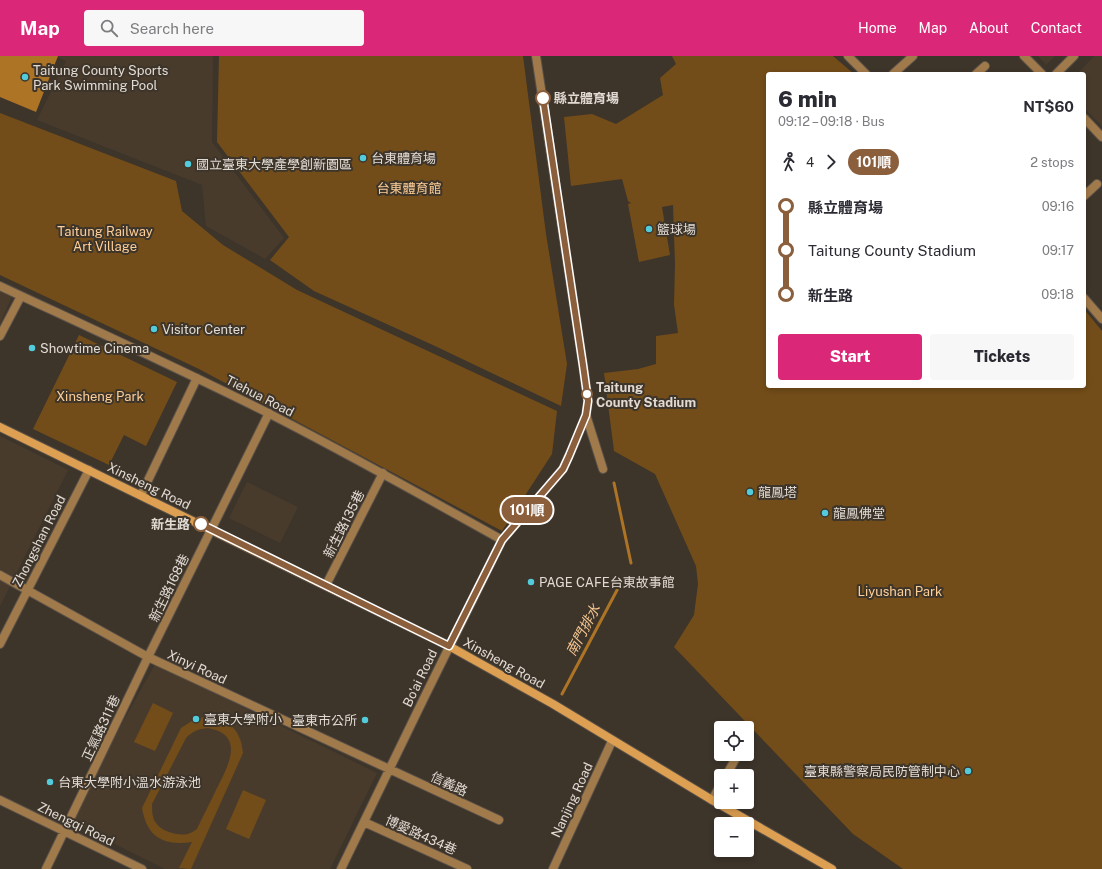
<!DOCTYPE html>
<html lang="en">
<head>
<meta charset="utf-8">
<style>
  body { margin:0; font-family:"Public Sans","Noto Sans TC",sans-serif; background:#f7f7f7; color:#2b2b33; height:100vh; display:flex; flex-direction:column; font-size:15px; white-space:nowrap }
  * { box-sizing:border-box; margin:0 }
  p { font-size:13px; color:#7c7c81 }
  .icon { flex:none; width:22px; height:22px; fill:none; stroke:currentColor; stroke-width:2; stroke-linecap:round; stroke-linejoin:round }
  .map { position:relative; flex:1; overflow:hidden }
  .drawer { position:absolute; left:766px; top:16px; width:320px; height:316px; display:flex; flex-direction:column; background:#fff; border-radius:4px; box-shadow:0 2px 6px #0003 }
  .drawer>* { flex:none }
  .badge { padding:0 8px; border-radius:13px; font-size:14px; line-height:26px }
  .fabs { position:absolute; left:714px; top:665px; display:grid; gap:8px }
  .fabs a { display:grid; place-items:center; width:40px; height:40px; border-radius:4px; background:#fff; box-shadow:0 2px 6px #0003; font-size:20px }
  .map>.badge { position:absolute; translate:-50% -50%; box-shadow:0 0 0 2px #fff }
  .legs { display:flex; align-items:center; gap:6px; height:44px; padding:0 12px; font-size:13px }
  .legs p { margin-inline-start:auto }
  .head { display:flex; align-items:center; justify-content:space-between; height:68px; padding:0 12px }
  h1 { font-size:22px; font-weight:800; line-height:30px }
  .button { display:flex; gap:8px; margin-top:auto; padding:8px 12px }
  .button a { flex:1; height:46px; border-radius:4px; background:#db2777; color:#fff; font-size:16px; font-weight:800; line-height:46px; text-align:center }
  .button a+a { background:#f7f7f7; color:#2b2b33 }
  ul { padding:0 12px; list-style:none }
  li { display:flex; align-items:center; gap:14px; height:44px; font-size:15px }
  li i { display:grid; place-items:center; width:6px; height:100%; margin:0 5px; background:currentColor }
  li i::after { content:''; width:10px; height:10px; margin:-5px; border:3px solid; border-radius:50%; background:#fff }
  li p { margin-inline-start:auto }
  li:first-child i { background:linear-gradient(#0000 50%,currentColor 0) }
  li:last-child i { background:linear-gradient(currentColor 50%,#0000 0) }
  header { display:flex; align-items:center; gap:24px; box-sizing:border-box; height:56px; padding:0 20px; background:#db2777; color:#fff }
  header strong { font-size:19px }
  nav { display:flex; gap:22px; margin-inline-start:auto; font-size:14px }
  .search { width:280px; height:36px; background:#f7f7f7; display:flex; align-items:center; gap:10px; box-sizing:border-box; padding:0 14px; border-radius:4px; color:#7c7c81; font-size:15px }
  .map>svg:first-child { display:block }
  .built { fill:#493b2c }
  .green { fill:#734d19; fill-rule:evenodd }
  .water { fill:#ae7425 }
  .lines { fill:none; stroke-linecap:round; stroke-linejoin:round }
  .stream { stroke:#ae7425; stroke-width:3 }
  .street-casing { stroke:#5b5249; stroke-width:10 }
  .secondary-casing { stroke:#5b5249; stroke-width:10 }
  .street { stroke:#a17a4b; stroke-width:8 }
  .secondary { stroke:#dd9f51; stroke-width:8 }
  .line-1-casing { stroke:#fff; stroke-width:9 }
  .line-1 { stroke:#8b5e3c; stroke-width:6 }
  .poi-dot { fill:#52cbda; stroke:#3d342a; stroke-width:1.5 }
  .stop-1-dot { fill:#fff; stroke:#8b5e3c; stroke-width:2 }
  .labels { text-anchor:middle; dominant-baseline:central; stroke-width:4; stroke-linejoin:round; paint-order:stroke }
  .poi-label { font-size:13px; fill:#e1dbd4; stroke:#3d342a; text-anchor:start }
  .stop-label { font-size:13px; font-weight:bold; fill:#e1dbd4; stroke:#3d342a; text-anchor:start }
  .park-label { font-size:13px; fill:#fdce97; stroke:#3d342a }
  .street-label { font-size:13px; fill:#e1dbd4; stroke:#3d342a }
  .water-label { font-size:14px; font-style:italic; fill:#f5c690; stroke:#3d342a }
</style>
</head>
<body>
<header>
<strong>Map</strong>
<div class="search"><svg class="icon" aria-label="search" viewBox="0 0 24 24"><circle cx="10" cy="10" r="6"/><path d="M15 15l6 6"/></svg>Search here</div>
<nav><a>Home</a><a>Map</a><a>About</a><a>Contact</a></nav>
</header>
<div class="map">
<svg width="1102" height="813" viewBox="0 0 1102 813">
  <rect width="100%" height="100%" fill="#3d342a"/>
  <!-- built -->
  <path class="built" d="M55,0H213L212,86L284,182L265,203L206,170L202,129L37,64L66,5Z
    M1038,0H1055L1046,9Z
    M1094,0H1102V70L1084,52V18H1077Z
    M0,232L13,238L0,268Z
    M0,380L68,414L0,550Z
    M247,426L298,451L280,487L229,462Z
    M155,608L377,717L330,813H165L68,765Z"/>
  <!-- green -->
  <path class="green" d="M219,0H523L546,178L567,308L561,350L435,290L314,235L270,204L289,181L217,86Z
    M672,0H833L854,18H768V330H1084V253L1102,275V813H903L853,778L674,591L694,559L698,528L696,510L655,418L614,395L604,317L638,313L656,308V280L678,277L674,249L675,208L673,149L662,151L670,199L639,206L628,148L631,147L628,145L622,123L571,130L564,61L592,58L616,68L663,39L660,22L676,8Z
    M0,57L176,125L182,155L223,189L297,234L557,355L552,398L502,475L199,313L0,219Z
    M79,279L177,326L146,390L124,379L109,409L33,373Z
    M153,647L173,657L155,695L134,686Z
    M210,660C231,665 241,675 243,697L191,813L179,812L192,786C163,790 147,781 142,752L181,672L195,663ZM208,672C247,679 227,712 216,734C210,747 203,760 197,773C194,775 191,777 188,778C178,780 162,776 156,767C152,762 152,754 152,748L186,682C193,675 198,673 208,672Z
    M243,734L266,744L249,783L226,773Z"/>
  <!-- water -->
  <path class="water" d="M0,0H58L36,56L0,41Z"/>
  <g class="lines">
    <!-- stream -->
    <path class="stream" d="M614,427L631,507
      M562,638L624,521"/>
    <!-- street casing -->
    <g class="street-casing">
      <path id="street" d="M848,0L866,18
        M1024,0L1042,18
        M893,18L913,0
        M976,18L985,10
        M1056,18L1074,0
        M1084,62L1102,81
        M1084,140L1097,128
        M0,230C90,272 180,313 268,357C347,397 425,441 502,484
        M1084,242L1102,263
        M0,280L21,240
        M586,359L603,413
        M141,439L197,322
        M0,519L148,601L499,764
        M326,529L383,417
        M0,588L89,414
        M726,720L738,698
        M0,744L142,813
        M712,744L721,728
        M364,766L467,813
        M46,813L148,601L269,357
        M341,813L423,644L502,484L563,413L575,386L586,359L588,345L583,309L536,0
        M553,813L612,685"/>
    </g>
    <!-- secondary casing -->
    <g class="secondary-casing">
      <path id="secondary" d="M0,371L449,590L553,648L712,744L832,813"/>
    </g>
    <!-- street -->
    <use href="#street" class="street"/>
    <!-- secondary -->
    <use href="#secondary" class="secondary"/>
  </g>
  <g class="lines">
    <!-- line-1 casing -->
    <g class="line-1-casing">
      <path id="line-1" d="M201,468L449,590L502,484L563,413L569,400L586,359L588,345L583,309L543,42"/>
    </g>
    <!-- line-1 -->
    <use href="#line-1" class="line-1"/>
  </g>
  <!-- markers -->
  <g class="poi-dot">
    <circle cx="25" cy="21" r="4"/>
    <circle cx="363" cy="102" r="4"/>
    <circle cx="188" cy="108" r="4"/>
    <circle cx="649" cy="173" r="4"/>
    <circle cx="154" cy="273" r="4"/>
    <circle cx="32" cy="292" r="4"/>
    <circle cx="750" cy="436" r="4"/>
    <circle cx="825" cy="457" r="4"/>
    <circle cx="531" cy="526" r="4"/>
    <circle cx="196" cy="663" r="4"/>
    <circle cx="365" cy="664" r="4"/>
    <circle cx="968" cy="715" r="4"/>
    <circle cx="50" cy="726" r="4"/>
  </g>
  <g class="stop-1-dot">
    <circle cx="543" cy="42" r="7"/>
    <circle cx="587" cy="338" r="5"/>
    <circle cx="201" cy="468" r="7"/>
  </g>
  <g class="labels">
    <!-- poi labels -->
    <g class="poi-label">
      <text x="33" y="14">Taitung County Sports<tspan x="33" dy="15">Park Swimming Pool</tspan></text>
      <text x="371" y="102">台東體育場</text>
      <text x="196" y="108">國立臺東大學產學創新園區</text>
      <text x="657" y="173">籃球場</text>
      <text x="162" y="273">Visitor Center</text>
      <text x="40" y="292">Showtime Cinema</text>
      <text x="758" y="436">龍鳳塔</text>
      <text x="833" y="457">龍鳳佛堂</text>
      <text x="539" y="526">PAGE CAFE台東故事館</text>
      <text x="204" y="663">臺東大學附小</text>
      <text x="357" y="664" text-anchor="end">臺東市公所</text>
      <text x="960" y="715" text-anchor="end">臺東縣警察局民防管制中心</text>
      <text x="58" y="726">台東大學附小溫水游泳池</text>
    </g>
    <!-- stop labels -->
    <g class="stop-label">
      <text x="554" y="42">縣立體育場</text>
      <text x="596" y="331">Taitung<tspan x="596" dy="15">County Stadium</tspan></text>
      <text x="190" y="468" text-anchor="end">新生路</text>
    </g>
    <!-- park labels -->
    <g class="park-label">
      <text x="409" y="132">台東體育館</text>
      <text x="105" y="175">Taitung Railway<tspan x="105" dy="15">Art Village</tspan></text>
      <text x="100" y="340">Xinsheng Park</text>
      <text x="900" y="535">Liyushan Park</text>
    </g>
    <!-- street labels -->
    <g class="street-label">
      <text transform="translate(260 340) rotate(27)">Tiehua Road</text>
      <text transform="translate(149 430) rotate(26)">Xinsheng Road</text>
      <text transform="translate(344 468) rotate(-63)">新生路135巷</text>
      <text transform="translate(39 485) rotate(-63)">Zhongshan Road</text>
      <text transform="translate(169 532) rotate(-64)">新生路168巷</text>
      <text transform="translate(504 607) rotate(29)">Xinsheng Road</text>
      <text transform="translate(197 611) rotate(25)">Xinyi Road</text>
      <text transform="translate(420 622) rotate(-64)">Bo'ai Road</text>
      <text transform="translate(101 672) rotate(-65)">正氣路311巷</text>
      <text transform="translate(449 728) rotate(25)">信義路</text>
      <text transform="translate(572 744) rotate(-65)">Nanjing Road</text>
      <text transform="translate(76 768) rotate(26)">Zhengqi Road</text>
      <text transform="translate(421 779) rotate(24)">博愛路434巷</text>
    </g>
    <!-- water labels -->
    <g class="water-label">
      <text transform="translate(583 574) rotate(-62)">南門排水</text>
    </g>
  </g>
</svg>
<div class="fabs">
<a><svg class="icon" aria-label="locate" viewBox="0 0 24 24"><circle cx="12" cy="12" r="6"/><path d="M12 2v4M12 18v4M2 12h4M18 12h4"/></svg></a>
<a>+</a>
<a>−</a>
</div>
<b class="badge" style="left:527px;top:454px;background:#8b5e3c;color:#fff">101順</b>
<section class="drawer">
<div class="head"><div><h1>6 min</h1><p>09:12 – 09:18 · Bus</p></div><b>NT$60</b></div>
<div class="legs"><svg class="icon" aria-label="walk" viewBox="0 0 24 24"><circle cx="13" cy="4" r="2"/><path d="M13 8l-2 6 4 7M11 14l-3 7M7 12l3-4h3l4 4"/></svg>4<svg class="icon" aria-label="forward" viewBox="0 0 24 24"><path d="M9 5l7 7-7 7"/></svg><b class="badge" style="background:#8b5e3c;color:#fff">101順</b><p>2 stops</p></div>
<ul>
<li><i style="color:#8b5e3c"></i><b>縣立體育場</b><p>09:16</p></li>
<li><i style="color:#8b5e3c"></i><span>Taitung County Stadium</span><p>09:17</p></li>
<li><i style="color:#8b5e3c"></i><b>新生路</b><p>09:18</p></li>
</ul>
<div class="button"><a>Start</a><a>Tickets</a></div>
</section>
</div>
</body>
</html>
